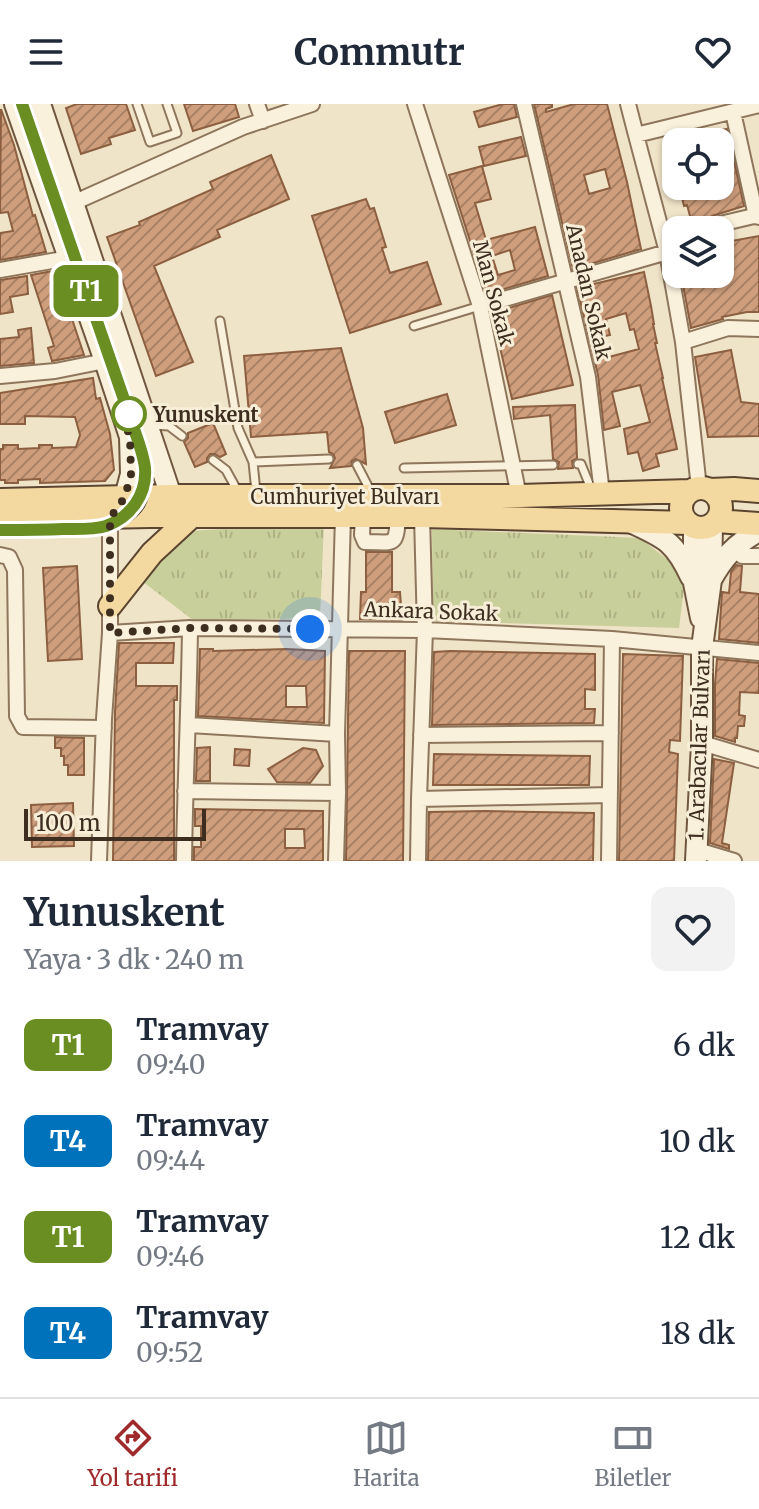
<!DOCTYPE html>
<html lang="tr">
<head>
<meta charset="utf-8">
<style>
  body { margin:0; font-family:Merriweather,serif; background:#f2f2f3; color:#1f2937; height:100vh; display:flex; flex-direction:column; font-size:30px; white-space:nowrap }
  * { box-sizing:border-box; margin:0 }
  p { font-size:26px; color:#747a83 }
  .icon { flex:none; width:44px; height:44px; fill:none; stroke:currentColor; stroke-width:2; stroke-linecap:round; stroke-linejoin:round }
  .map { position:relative; height:757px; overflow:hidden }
  .panel { display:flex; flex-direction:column; background:#fff; flex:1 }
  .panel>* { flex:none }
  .badge { padding:0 16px; border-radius:12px; font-size:28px; line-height:52px }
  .fabs { position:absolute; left:662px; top:24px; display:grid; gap:16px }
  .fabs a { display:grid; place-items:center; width:72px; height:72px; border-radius:16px; background:#fff; box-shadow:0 2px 6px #0004; font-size:40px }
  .scale { position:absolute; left:24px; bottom:20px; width:182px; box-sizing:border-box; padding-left:8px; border:4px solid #3d2e20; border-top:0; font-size:22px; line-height:28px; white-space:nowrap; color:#3d2e20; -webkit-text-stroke:6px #f7eed8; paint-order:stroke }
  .you { position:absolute; width:40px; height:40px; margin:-20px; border:6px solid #fff; border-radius:50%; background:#1a73e8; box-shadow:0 0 0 12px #1a73e833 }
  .map>.badge { position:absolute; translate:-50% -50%; box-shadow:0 0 0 4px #fff }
  .round { display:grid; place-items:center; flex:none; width:84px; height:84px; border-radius:16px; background:#f2f2f3 }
  .head { display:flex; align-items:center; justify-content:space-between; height:136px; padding:0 24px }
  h1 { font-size:38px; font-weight:700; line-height:60px }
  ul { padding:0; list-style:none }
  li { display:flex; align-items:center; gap:24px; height:96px; padding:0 24px }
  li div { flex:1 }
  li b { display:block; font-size:30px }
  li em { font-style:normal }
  li .badge { min-width:88px; font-weight:700; text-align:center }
  header { display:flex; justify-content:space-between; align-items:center; height:104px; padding:0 24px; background:#fff; font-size:36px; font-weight:700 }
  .tabs { display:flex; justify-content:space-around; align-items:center; height:112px; border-top:2px solid #e0e1e3; background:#fff; font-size:22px; color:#747a83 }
  .tabs a { display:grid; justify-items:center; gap:4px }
  .tabs .selected { color:#9e2a2b }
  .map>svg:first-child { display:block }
  .park { fill:url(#park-tufts) }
  .building { fill:url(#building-hatch); stroke:#8d5f41; stroke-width:2; fill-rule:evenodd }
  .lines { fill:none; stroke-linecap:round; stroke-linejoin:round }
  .service-casing { stroke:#8d765c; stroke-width:11 }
  .minor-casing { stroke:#8d765c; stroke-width:18 }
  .secondary-casing { stroke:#6f573f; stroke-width:24 }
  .primary-casing { stroke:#5b4430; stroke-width:26 }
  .service { stroke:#faf1dc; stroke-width:7 }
  .minor { stroke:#faf1dc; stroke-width:14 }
  .secondary { stroke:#faf1dc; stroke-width:20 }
  .primary { stroke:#f3d9a0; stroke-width:22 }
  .tram { stroke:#3d2e20; stroke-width:2 }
  .line-casing { stroke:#fff; stroke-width:18 }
  .line { stroke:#6b8e23; stroke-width:12 }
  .walk { stroke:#3d2e20; stroke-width:8; stroke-dasharray:0 14.4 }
  .stop-dot { fill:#fff; stroke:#6b8e23; stroke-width:4 }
  .labels { text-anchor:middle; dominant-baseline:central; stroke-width:6; stroke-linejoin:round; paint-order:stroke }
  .street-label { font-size:20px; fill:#3d2e20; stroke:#f7eed8 }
  .stop-label { font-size:20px; font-weight:bold; fill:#3d2e20; stroke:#f7eed8; text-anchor:start }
</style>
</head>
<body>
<header><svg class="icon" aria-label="menu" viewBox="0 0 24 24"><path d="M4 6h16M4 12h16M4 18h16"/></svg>Commutr<svg class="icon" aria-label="heart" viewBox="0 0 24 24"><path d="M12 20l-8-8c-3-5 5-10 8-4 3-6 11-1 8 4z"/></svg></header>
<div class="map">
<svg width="759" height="757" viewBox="0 0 759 757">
  <defs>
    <pattern id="park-tufts" width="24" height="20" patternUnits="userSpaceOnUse" patternTransform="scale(2)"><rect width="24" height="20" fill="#c9cf9b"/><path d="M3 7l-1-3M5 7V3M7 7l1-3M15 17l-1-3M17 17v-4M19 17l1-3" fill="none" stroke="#aeb285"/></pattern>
    <pattern id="building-hatch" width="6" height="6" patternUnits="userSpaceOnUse" patternTransform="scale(2)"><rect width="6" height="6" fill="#cf9f7d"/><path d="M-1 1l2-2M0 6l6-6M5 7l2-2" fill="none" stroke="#a98266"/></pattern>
  </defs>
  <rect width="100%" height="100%" fill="#f0e4c8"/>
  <!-- park -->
  <path class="park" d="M324,419L320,514L194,517L138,474L174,428Z
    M432,425L640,434L672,459L684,484L679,524L433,517Z"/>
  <!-- building -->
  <path class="building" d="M77,0H126L135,26L109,34L111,40L81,50L66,4Z
    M184,0H235L239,13L193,27Z
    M503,0H514L517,13L479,23L474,8Z
    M534,0H552V3L546,5V8L574,0H607L627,78L641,145L573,165ZM605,65L610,84L589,90L584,71Z
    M1,5L14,41L33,112L35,111L46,148L0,156V129L13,127L8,108L0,109Z
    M727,25L744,102L712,112L708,115L692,119L687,101L684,102L680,85L692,82H720V38H708L706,29Z
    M521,33L526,52L484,62L479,43Z
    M271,51L289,95L217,126L220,133L154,162L193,258L156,272L107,133L140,121L139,118L213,85L210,78Z
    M482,62L491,95L475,99L486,136L535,123L548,172L487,190L449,71ZM510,146L515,166L498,171L492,152Z
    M366,95L370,105L374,104L386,143L382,144L390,169L427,158L441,200L350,229L312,112Z
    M759,132V208H747L722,213L723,215L691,224L681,170H720V139Z
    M58,166L64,191L84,251L52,257L48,244L54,242L31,171Z
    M644,168L651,202L654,220H653L657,239H655L663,274H662L677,345L656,350L659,362L643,367L638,348L628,350L624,325L650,318L640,281L612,288L620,322L604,326L598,271L577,184ZM626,209L630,226L634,225L639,245L605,254L600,233L610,231L606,215Z
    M27,172L28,190L10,193L13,208L0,210V176Z
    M552,191L573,281L512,295L492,209Z
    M31,224L34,259L0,262V235L19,233L18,226Z
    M341,244L363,324L366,360L356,355L352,357L351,362L330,364L335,354L333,350L329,348L327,328L251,333L244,252Z
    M731,246L741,298L759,300V332L708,333L695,253Z
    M93,274L96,295L100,294L110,330L114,366L105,377L40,379V375L18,376V379H5V376H0V345H3V341H18V345L39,344V341H52V344L76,343L80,331L75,313L25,312V320H0V289Z
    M447,290L456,321L395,339L385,308Z
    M575,301L577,354L572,357L573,364L558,365L559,358L553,355L550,311L514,315L513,303Z
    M213,319L226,350L220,353L215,350H210L207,354V358L195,363L184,338L188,334V329Z
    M366,448H392V488H400L402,516L360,515L361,488H366Z
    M736,461L742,462L740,488L759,490V539L719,535L722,488L729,489L731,468Z
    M77,462L82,555L48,557L43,464Z
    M119,539H174L173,559H136V582H177V596H174V757H113L115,608Z
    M200,545H213V547L286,545L325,547L324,619L198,612ZM286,582H306L307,603H286Z
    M349,547H405L403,757H346Z
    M450,547L595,550V586L585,585V605H595L594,619L432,621L434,548Z
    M623,550L683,552L680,637L670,636L669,648L678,650L674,757H619Z
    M717,555L759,559V589L740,588L739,611L745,612L744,622H738L737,634H735V638L715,632V580Z
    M55,633L84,634V671H68V661H64V652H61V644H55Z
    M210,643V677H196L197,644Z
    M303,644L316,646L323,662L310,679L277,678L268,665Z
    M235,645L250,646L249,662L234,661Z
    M434,650L590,652L589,681H433Z
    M714,655L734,659L722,739L729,741V745L710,739Z
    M73,699L74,742L32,743L31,701Z
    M195,705L323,707V757H194V743H201V722H195ZM285,725H304L305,744H285Z
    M485,707L594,709L593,757H428L429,708Z"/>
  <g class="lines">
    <!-- service casing -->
    <g class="service-casing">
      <path id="service" d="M137,0L150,38L177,29L167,0
        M220,217L238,324L253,358
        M414,222L480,202
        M151,321L169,322L182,332
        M213,356L226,366L237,386
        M578,360H581L592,387
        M357,361L370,386
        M404,364L553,361
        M256,388L253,358L329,355"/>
    </g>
    <!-- minor casing -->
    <g class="minor-casing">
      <path id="minor" d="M257,0L263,17
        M415,0L480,202L519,392
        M524,0L588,273L602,389
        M628,0L636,31L759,1
        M733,8L756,112
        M636,31L667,148L683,238L699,384
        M73,99L243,23L312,0
        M709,126L720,120L754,112L759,113
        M0,166L69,154
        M480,202L667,148L675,144
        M683,238L728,224L759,225
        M0,272L55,267L105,257
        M363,412L362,431L365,438C395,438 396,444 398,412
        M0,451L9,453L15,466L17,612L23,623L104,624
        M742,452H759
        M110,529L190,524L425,526L612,535L759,549
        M189,621L337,630
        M421,631L611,629
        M702,639L759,656
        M185,687L338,689
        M419,695L610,691
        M697,746L734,757
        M99,757L104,615L110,529V414L116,406
        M184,757C185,679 189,602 190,524
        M336,757L338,689L337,630L343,412
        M418,757L419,695L425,526L422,412
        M609,757L612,535"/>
    </g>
    <!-- secondary casing -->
    <g class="secondary-casing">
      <path id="secondary" d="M15,0L105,257L130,333L131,370L125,393
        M40,0L171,392L161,401
        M628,417C664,434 674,436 691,473
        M694,422V479L701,514
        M711,476C723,454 736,439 759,427
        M696,757L702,639V544L711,476L712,420"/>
    </g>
    <!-- primary casing -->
    <g class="primary-casing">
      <path id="primary" d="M681 404a20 20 0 1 1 40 0a20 20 0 1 1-40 0Z
        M709,386L734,385L759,387
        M0,396L171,392H519L690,387
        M0,415L150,412H422L688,419
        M716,417L759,420
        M110,502L152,449L192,412"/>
    </g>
    <!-- service -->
    <use href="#service" class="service"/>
    <!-- minor -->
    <use href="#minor" class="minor"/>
    <!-- secondary -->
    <use href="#secondary" class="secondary"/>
    <!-- primary -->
    <use href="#primary" class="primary"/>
    <!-- tram -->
    <path class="tram" d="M0,433L95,431C148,417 156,397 146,345L30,0"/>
  </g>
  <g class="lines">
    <!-- line casing -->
    <g class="line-casing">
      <path id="line" d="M0,426C21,426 42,426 63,425C77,425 92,426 106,422C131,413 147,390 145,364C143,346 134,327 129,310L22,0"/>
    </g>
    <!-- line -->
    <use href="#line" class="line"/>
    <!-- walk -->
    <path class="walk" d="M129,310L121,308L130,333L131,370L125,393L110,414V529L190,524L310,525"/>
  </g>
  <!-- markers -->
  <circle class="stop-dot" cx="129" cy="310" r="16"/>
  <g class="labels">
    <!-- street labels -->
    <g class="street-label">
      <text transform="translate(589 188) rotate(77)">Anadan Sokak</text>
      <text transform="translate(494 189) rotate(75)">Man Sokak</text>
      <text x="345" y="392">Cumhuriyet Bulvarı</text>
      <text transform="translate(431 507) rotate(2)">Ankara Sokak</text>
      <text transform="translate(699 641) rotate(-88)">1. Arabacılar Bulvarı</text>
    </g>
    <!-- stop labels -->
    <g class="stop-label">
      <text x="153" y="310">Yunuskent</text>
    </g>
  </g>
</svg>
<div class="fabs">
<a><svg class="icon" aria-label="locate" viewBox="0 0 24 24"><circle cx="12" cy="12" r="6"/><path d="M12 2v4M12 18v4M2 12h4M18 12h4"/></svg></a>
<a><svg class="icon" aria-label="layers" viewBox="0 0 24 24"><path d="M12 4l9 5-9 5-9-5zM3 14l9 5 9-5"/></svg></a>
</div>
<div class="scale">100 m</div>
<div class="you" style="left:310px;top:525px"></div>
<b class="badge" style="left:86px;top:187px;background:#6b8e23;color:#fff">T1</b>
</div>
<section class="panel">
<div class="head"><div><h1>Yunuskent</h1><p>Yaya · 3 dk · 240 m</p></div><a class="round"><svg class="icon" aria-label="heart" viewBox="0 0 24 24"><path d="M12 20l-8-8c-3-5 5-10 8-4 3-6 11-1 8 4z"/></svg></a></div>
<ul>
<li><span class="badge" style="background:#6b8e23;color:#fff">T1</span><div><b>Tramvay</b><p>09:40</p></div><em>6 dk</em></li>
<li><span class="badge" style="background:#0072bc;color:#fff">T4</span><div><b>Tramvay</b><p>09:44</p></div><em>10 dk</em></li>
<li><span class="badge" style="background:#6b8e23;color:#fff">T1</span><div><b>Tramvay</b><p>09:46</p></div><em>12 dk</em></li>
<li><span class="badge" style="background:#0072bc;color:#fff">T4</span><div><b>Tramvay</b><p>09:52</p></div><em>18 dk</em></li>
</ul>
</section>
<nav class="tabs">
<a class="selected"><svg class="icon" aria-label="directions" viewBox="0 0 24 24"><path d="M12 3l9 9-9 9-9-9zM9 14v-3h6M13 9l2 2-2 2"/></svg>Yol tarifi</a>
<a><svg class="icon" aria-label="map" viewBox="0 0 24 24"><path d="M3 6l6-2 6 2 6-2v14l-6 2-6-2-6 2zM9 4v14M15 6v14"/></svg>Harita</a>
<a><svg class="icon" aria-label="tickets" viewBox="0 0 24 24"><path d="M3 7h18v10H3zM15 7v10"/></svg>Biletler</a>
</nav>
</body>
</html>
